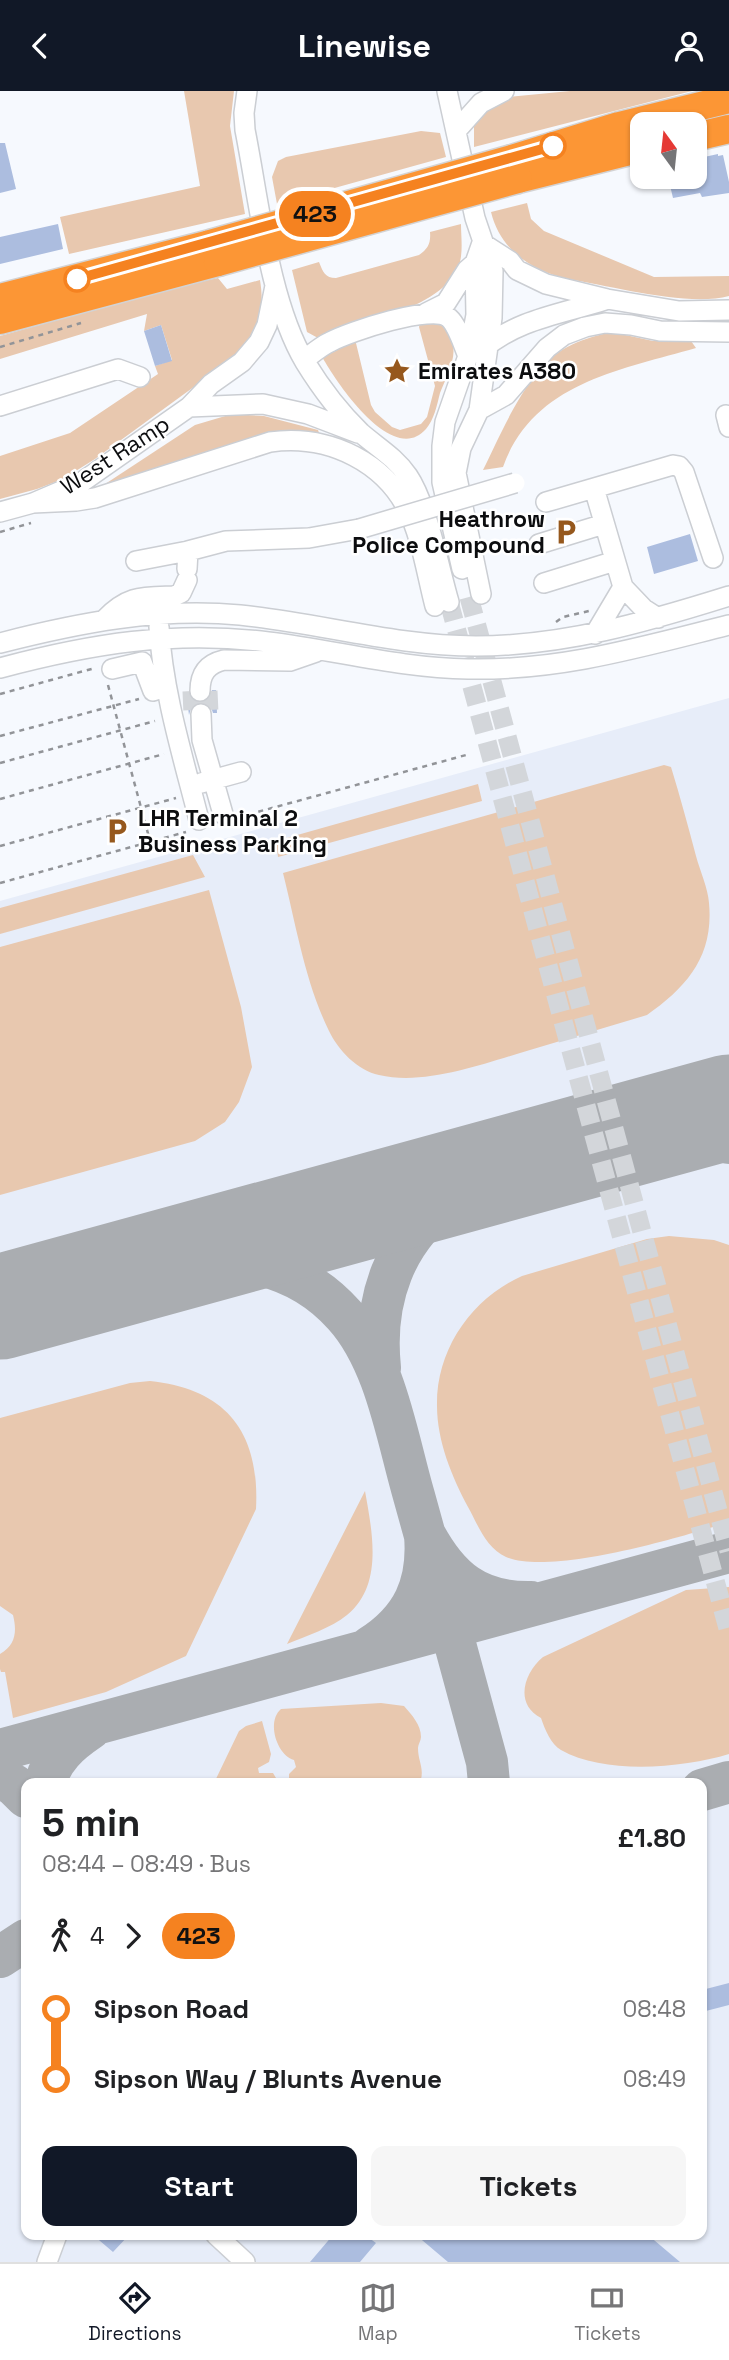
<!DOCTYPE html>
<html lang="en">
<head>
<meta charset="utf-8">
<style>
  body { margin:0; font-family:"Space Grotesk",sans-serif; background:#f6f6f6; color:#202124; height:100vh; display:flex; flex-direction:column; font-size:26px; white-space:nowrap }
  * { box-sizing:border-box; margin:0 }
  p { font-size:23px; color:#757577 }
  .icon { flex:none; width:38px; height:38px; fill:none; stroke:currentColor; stroke-width:2; stroke-linecap:round; stroke-linejoin:round }
  .map { position:relative; flex:1; overflow:hidden }
  .side { position:absolute; left:21px; top:1687px; width:686px; height:462px; display:flex; flex-direction:column; background:#fff; border-radius:14px; box-shadow:0 2px 5px #0004 }
  .side>* { flex:none }
  .badge { padding:0 14px; border-radius:23px; font-size:24px; line-height:46px }
  .needle { width:46px; rotate:345deg }
  .fabs { position:absolute; left:630px; top:21px; display:grid; gap:14px }
  .fabs a { display:grid; place-items:center; width:77px; height:77px; border-radius:14px; background:#fff; box-shadow:0 2px 5px #0004; font-size:35px }
  .map>.badge { position:absolute; translate:-50% -50%; box-shadow:0 0 0 4px #fff }
  .legs { display:flex; align-items:center; gap:10px; height:77px; padding:0 21px; font-size:23px }
  .legs p { margin-inline-start:auto }
  .overview { display:flex; align-items:center; justify-content:space-between; height:119px; padding:0 21px }
  h1 { font-size:38px; font-weight:600; line-height:52px }
  .cta { display:flex; gap:14px; margin-top:auto; padding:14px 21px }
  .cta a { flex:1; height:80px; border-radius:14px; background:#111827; color:#fff; font-size:28px; font-weight:600; line-height:80px; text-align:center }
  .cta a+a { background:#f6f6f6; color:#202124 }
  ul { padding:0 21px; list-style:none }
  li { display:flex; align-items:center; gap:24px; height:70px; font-size:26px }
  li i { display:grid; place-items:center; width:10px; height:100%; margin:0 9px; background:currentColor }
  li i::after { content:''; width:18px; height:18px; margin:-9px; border:5px solid; border-radius:50%; background:#fff }
  li p { margin-inline-start:auto }
  li:first-child i { background:linear-gradient(#0000 50%,currentColor 0) }
  li:last-child i { background:linear-gradient(currentColor 50%,#0000 0) }
  header { display:flex; justify-content:space-between; align-items:center; height:91px; padding:0 21px; background:#111827; color:#fff; font-size:32px; font-weight:600 }
  .menu { display:flex; justify-content:space-around; align-items:center; height:98px; border-top:2px solid #e0e0e0; background:#fff; font-size:19px; color:#757577 }
  .menu a { display:grid; justify-items:center; gap:4px }
  .menu .selected { color:#111827 }
  .map>svg:first-child { display:block }
  .built { fill:#e7edf9; fill-rule:evenodd }
  .green { fill:#e8c8af }
  .lines { fill:none; stroke-linecap:round; stroke-linejoin:round }
  .taxiway { stroke:#aaadb1; stroke-width:42 }
  .runway { stroke:#aaadb1; stroke-width:105 }
  .building { fill:#acbddf }
  .minor-tunnel { stroke:#d3d6da; stroke-width:19; stroke-dasharray:19 10; stroke-linecap:butt }
  .minor-casing { stroke:#cbced3; stroke-width:22 }
  .highway-casing { stroke:#d3d3d4; stroke-width:31 }
  .path { stroke:#929498; stroke-width:2.5; stroke-dasharray:5 5; stroke-linecap:butt }
  .minor { stroke:#fff; stroke-width:19 }
  .highway { stroke:#fc9635; stroke-width:28 }
  .minor-bridge-casing { stroke:#cbced3; stroke-width:22; stroke-linecap:butt }
  .highway-bridge-casing { stroke:#d3d3d4; stroke-width:31; stroke-linecap:butt }
  .minor-bridge { stroke:#fff; stroke-width:19 }
  .highway-bridge { stroke:#fc9635; stroke-width:28 }
  .line-1-casing { stroke:#fff; stroke-width:16 }
  .line-1 { stroke:#f58220; stroke-width:10 }
  .stop-1-dot { fill:#fff; stroke:#f58220; stroke-width:3.5 }
  .labels { text-anchor:middle; dominant-baseline:central; stroke-width:5; stroke-linejoin:round; paint-order:stroke }
  .poi-label { font-size:23px; font-weight:bold; fill:#0c0d0f; stroke:#fff; text-anchor:start }
  .street-label { font-size:23px; fill:#0c0d0f; stroke:#fff }
</style>
</head>
<body>
<header><svg class="icon" aria-label="back" viewBox="0 0 24 24"><path d="M15 5l-7 7 7 7"/></svg>Linewise<svg class="icon" aria-label="person" viewBox="0 0 24 24"><circle cx="12" cy="8" r="4"/><path d="M4 21q1-7 8-7t8 7"/></svg></header>
<div class="map">
<svg width="729" height="2171" viewBox="0 0 729 2171">
  <rect width="100%" height="100%" fill="#f6f9fe"/>
  <!-- built -->
  <path class="built" d="M729,607V2171H0V810ZM26,1692H702V2144H26Z"/>
  <!-- green -->
  <path class="green" d="M184,0H234L230,35L245,123L69,163L60,126L200,95Z
    M570,0H692L474,56V30L499,7Z
    M421,40L440,42L446,66L277,113L272,86L278,70L286,66Z
    M527,112L531,128L544,140L654,186L729,185V205C687,216 612,195 568,188C532,180 500,159 491,121Z
    M461,133C461,145 463,158 460,171C450,215 356,235 318,247L307,241L292,179L319,171C323,181 325,187 336,187L419,164C428,158 431,152 430,141Z
    M218,187L227,198L260,189C265,220 259,239 239,263L95,368L63,388L37,398L0,408V365L70,342L158,283L155,275L172,269L161,234L144,240L147,223L0,268V245L178,195Z
    M421,229L447,235C449,241 452,249 453,255C456,269 445,289 440,302C437,314 434,329 426,338C392,377 333,287 320,262L355,248L371,314L375,321L392,336L400,339L421,333L427,326L435,295L419,236Z
    M603,243H621L653,250H691L696,257C620,279 533,292 503,376L483,379C502,341 525,283 562,259C575,251 588,247 603,243Z
    M232,323L264,325L318,339L321,347L96,399L195,334Z
    M664,674L671,676C680,705 688,735 696,765C700,780 708,797 709,812C714,865 687,896 647,924C608,936 569,947 530,959C485,972 426,995 379,984C358,980 338,959 329,940C305,891 296,834 283,782Z
    M478,693L482,710L278,766L276,750Z
    M193,764L205,786L0,843V817Z
    M209,799L241,916L252,976L239,1011L225,1031L195,1050L0,1104V856Z
    M669,1145L714,1149L729,1154V1431C682,1446 550,1485 506,1466C486,1457 478,1434 468,1416C452,1386 437,1350 437,1315C436,1259 471,1208 522,1185L647,1148Z
    M150,1290C227,1298 260,1342 256,1418L186,1565L106,1601L13,1627L5,1581H1L0,1578V1563C16,1554 17,1540 13,1524L0,1515V1327L130,1292Z
    M365,1400C372,1440 384,1494 347,1524C331,1537 306,1545 287,1553Z
    M729,1496V1663C683,1677 605,1684 561,1659C551,1653 545,1639 541,1627C514,1613 524,1582 543,1566L686,1499Z
    M381,1612L404,1615C412,1624 421,1634 421,1646C421,1650 418,1653 418,1657C418,1671 425,1677 420,1692H289V1683L296,1676L294,1669C277,1664 266,1631 281,1618Z
    M262,1630L271,1663L269,1671L258,1677L259,1682H273L279,1692H214L239,1640L246,1635Z"/>
  <g class="lines">
    <!-- taxiway -->
    <path class="taxiway" d="M639,1041L683,1042L729,1052
      M164,1171C232,1163 296,1170 344,1224C386,1270 397,1347 414,1405C439,1494 463,1582 487,1671L489,1692
      M380,1277C373,1209 394,1148 451,1107C465,1097 482,1089 497,1080
      M370,1556C413,1529 429,1493 425,1444C449,1488 477,1512 531,1511
      M0,1659L729,1461
      M0,1686L14,1694L26,1706
      M45,1692C53,1666 68,1653 90,1638
      M702,1699L729,1691
      M0,1866L26,1849"/>
    <!-- runway -->
    <path class="runway" d="M0,1216L729,1016"/>
  </g>
  <!-- building -->
  <path class="building" d="M0,52H5L16,98L0,102Z
    M718,63V65L723,64L729,91V102L702,106L700,102L673,107L668,86H695V68Z
    M58,133L63,158L0,173V146Z
    M161,234L172,270L155,275L144,240Z
    M690,443L698,470L654,483L647,456Z
    M212,599H216L217,622H213L211,616L204,611L210,607Z
    M186,601L193,610L197,612L191,617L189,624Z
    M729,1892V1914L702,1921V1899Z
    M93,2144H129L113,2161Z
    M333,2144H365L376,2152L360,2171H310Z
    M416,2144H648L680,2171H448Z"/>
  <g class="lines">
    <!-- minor-tunnel -->
    <path class="minor-tunnel" d="M469,506L729,1460
      M449,511L729,1541
      M192,600L193,623
      M208,600L209,622"/>
    <!-- minor casing -->
    <g class="minor-casing">
      <path id="minor" d="M247,0L244,22L245,39C259,109 269,211 305,271C321,297 339,321 361,342C377,356 395,366 408,385C427,413 439,477 449,511
        M447,0L475,127L493,180L492,227L479,319
        M456,40L481,12L504,0
        M482,152L510,170L517,179L546,193L607,208L679,220L729,219
        M426,222L446,212L467,179L475,172
        M482,259C517,228 562,223 605,209
        M304,269C312,263 321,255 330,251C349,241 433,212 449,227C458,235 463,254 468,265
        M0,315L118,278L140,286
        M189,316L263,313L308,323L358,342
        M726,324L729,336
        M594,397L623,496L644,518L658,527
        M546,411L673,374L679,375L684,381L713,467
        M33,412L76,410L95,407L270,351C299,347 327,351 354,365C417,398 419,452 435,515
        M0,421L33,412L82,391L189,316L211,293L242,271L259,251L267,234L275,195
        M539,453L604,433
        M188,460L226,450L309,447L359,438
        M136,470L188,460L187,478
        M462,478L442,391V355L445,331L468,265L472,245L476,224L475,172L482,152
        M544,492L615,470
        M481,503L456,382L461,357L479,319L506,304L547,257L564,244L585,236L605,232L631,234L660,240L729,241
        M104,529C128,504 142,506 174,505L181,502L187,489
        M159,536C163,602 183,666 199,729
        M595,543L623,496
        M0,552C78,532 159,516 240,524C319,532 396,555 476,555C564,555 646,531 729,505
        M0,577C90,553 174,539 268,551C335,559 400,577 468,578C560,580 641,556 729,534
        M112,578L142,571L153,600L166,596
        M200,600C200,583 207,573 224,569L290,570L316,561
        M201,623L202,649L223,723
        M201,692L241,681
        M216,2144L245,2171
        M47,2171L57,2144"/>
    </g>
    <!-- highway casing -->
    <g class="highway-casing">
      <path id="highway" d="M695,46L729,38
        M512,68L619,35L729,8
        M518,88L642,57
        M0,207L210,153
        M0,229L218,171"/>
    </g>
    <!-- path -->
    <path class="path" d="M0,256L81,232
      M0,441L31,432
      M556,531L563,526L589,520
      M108,594L150,750
      M0,603L95,577
      M0,645L139,608
      M0,672L155,630
      M0,708L164,663
      M239,726L466,664
      M0,755L176,707
      M0,792L186,741"/>
    <!-- minor -->
    <use href="#minor" class="minor"/>
    <!-- highway -->
    <use href="#highway" class="highway"/>
    <!-- minor-bridge casing -->
    <g class="minor-bridge-casing">
      <path id="minor-bridge" d="M359,438L515,392"/>
    </g>
    <!-- highway-bridge casing -->
    <g class="highway-bridge-casing">
      <path id="highway-bridge" d="M210,153L512,68
        M218,171L518,88"/>
    </g>
    <!-- minor-bridge -->
    <use href="#minor-bridge" class="minor-bridge"/>
    <!-- highway-bridge -->
    <use href="#highway-bridge" class="highway-bridge"/>
  </g>
  <g class="lines">
    <!-- line-1 casing -->
    <g class="line-1-casing">
      <path id="line-1" d="M77,188L553,55"/>
    </g>
    <!-- line-1 -->
    <use href="#line-1" class="line-1"/>
  </g>
  <!-- icons -->
  <defs>
    <g id="sight-bare" transform="scale(2.1)"><path d="M0-6L1.8-2.2L6-1.7L2.9 1.2L3.7 5.4L0 3.3L-3.7 5.4L-2.9 1.2L-6-1.7L-1.8-2.2Z" fill="#96581d" stroke="#fff" stroke-width="2.5" paint-order="stroke"/></g>
    <g id="parking-bare" transform="scale(2.1)"><path d="M-3.5-5.5H1a3.5 3.5 0 0 1 0 7H-1V5.5H-3.5ZM-1-3.4V-.6H.8a1.4 1.4 0 0 0 0-2.8Z" fill="#96581d" stroke="#fff" stroke-width="2.5" paint-order="stroke"/></g>
  </defs>
  <g fill-rule="evenodd">
    <use href="#sight-bare" x="397" y="280"/>
    <use href="#parking-bare" x="566" y="441"/>
    <use href="#parking-bare" x="117" y="740"/>
  </g>
  <!-- markers -->
  <g class="stop-1-dot">
    <circle cx="553" cy="55" r="12"/>
    <circle cx="77" cy="188" r="12"/>
  </g>
  <g class="labels">
    <!-- poi labels -->
    <g class="poi-label">
      <text x="418" y="280">Emirates A380</text>
      <text x="545" y="428" text-anchor="end">Heathrow<tspan x="545" dy="26">Police Compound</tspan></text>
      <text x="138" y="727">LHR Terminal 2<tspan x="138" dy="26">Business Parking</tspan></text>
    </g>
    <!-- street labels -->
    <g class="street-label">
      <text transform="translate(115 364) rotate(-33)">West Ramp</text>
    </g>
  </g>
</svg>
<div class="fabs">
<a><svg class="needle" viewBox="-14 -14 28 28"><path d="M0-13l5 13h-10z" fill="#e53935"/><path d="M0 13l5-13h-10z" fill="#757577"/></svg></a>
</div>
<b class="badge" style="left:315px;top:123px;background:#f58220;color:#111">423</b>
<section class="side">
<div class="overview"><div><h1>5 min</h1><p>08:44 – 08:49 · Bus</p></div><b>£1.80</b></div>
<div class="legs"><svg class="icon" aria-label="walk" viewBox="0 0 24 24"><circle cx="13" cy="4" r="2"/><path d="M13 8l-2 6 4 7M11 14l-3 7M7 12l3-4h3l4 4"/></svg>4<svg class="icon" aria-label="forward" viewBox="0 0 24 24"><path d="M9 5l7 7-7 7"/></svg><b class="badge" style="background:#f58220;color:#111">423</b></div>
<ul>
<li><i style="color:#f58220"></i><b>Sipson Road</b><p>08:48</p></li>
<li><i style="color:#f58220"></i><b>Sipson Way / Blunts Avenue</b><p>08:49</p></li>
</ul>
<div class="cta"><a>Start</a><a>Tickets</a></div>
</section>
</div>
<nav class="menu">
<a class="selected"><svg class="icon" aria-label="directions" viewBox="0 0 24 24"><path d="M12 3l9 9-9 9-9-9zM9 14v-3h6M13 9l2 2-2 2"/></svg>Directions</a>
<a><svg class="icon" aria-label="map" viewBox="0 0 24 24"><path d="M3 6l6-2 6 2 6-2v14l-6 2-6-2-6 2zM9 4v14M15 6v14"/></svg>Map</a>
<a><svg class="icon" aria-label="tickets" viewBox="0 0 24 24"><path d="M3 7h18v10H3zM15 7v10"/></svg>Tickets</a>
</nav>
</body>
</html>
